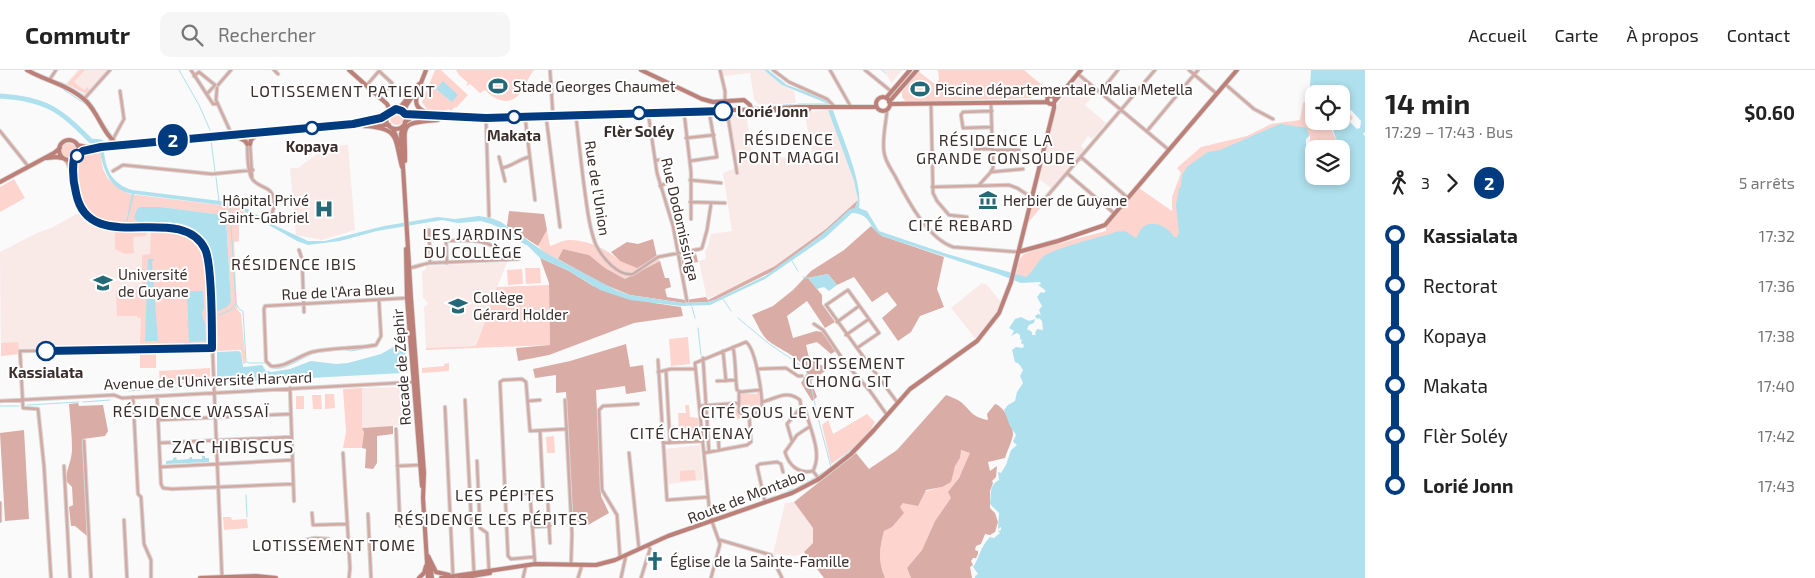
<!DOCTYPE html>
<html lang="fr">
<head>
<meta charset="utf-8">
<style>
  body { margin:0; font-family:"Exo 2",sans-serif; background:#f6f6f6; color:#222; height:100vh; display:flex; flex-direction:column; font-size:19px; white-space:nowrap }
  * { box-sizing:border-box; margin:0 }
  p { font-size:16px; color:#767676 }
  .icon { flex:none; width:28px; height:28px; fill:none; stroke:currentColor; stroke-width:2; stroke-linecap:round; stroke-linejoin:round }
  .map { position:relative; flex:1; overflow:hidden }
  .details { display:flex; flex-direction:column; background:#fff; width:450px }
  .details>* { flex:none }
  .badge { padding:0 10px; border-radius:16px; font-size:18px; line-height:32px }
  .buttons { position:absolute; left:1305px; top:15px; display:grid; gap:10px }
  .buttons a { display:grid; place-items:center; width:45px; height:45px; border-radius:10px; background:#fff; box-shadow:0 2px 8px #0003; font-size:25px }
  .map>.badge { position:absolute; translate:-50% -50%; box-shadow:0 0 0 2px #fff }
  .legs { display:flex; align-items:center; gap:8px; height:55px; padding:0 20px; font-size:16px }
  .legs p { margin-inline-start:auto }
  .headline { display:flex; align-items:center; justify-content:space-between; height:85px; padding:0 20px }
  h1 { font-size:28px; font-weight:700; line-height:38px }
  ul { padding:0 20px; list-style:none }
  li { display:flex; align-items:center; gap:18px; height:50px; font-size:19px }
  li i { display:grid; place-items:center; width:8px; height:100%; margin:0 6px; background:currentColor }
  li i::after { content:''; width:12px; height:12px; margin:-6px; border:4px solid; border-radius:50%; background:#fff }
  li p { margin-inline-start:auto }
  li:first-child i { background:linear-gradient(#0000 50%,currentColor 0) }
  li:last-child i { background:linear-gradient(currentColor 50%,#0000 0) }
  header { display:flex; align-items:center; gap:30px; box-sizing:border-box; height:70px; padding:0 25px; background:#fff; border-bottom:1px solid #e0e0e0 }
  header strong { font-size:24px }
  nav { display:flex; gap:28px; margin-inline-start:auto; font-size:18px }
  .search { width:350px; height:45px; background:#f6f6f6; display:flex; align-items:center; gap:12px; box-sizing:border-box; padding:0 18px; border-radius:10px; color:#767676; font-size:19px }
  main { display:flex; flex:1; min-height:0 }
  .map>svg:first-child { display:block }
  .built { fill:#f9e9e7 }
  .green { fill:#fdd4ce; fill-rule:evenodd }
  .forest { fill:#d9aca5 }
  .water { fill:#afe0ed }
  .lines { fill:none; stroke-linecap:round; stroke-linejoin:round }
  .stream { stroke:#afe0ed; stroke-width:1 }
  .river { stroke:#afe0ed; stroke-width:5 }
  .street-casing { stroke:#d7d5d5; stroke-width:4.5 }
  .secondary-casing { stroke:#d7d5d5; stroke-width:5.5 }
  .street { stroke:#d3a9a3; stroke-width:2.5 }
  .secondary { stroke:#bd8078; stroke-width:4 }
  .line-1-casing { stroke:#fff; stroke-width:11 }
  .line-1 { stroke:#003b80; stroke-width:8 }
  .stop-1-dot { fill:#fff; stroke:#003b80; stroke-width:2.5 }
  .labels { text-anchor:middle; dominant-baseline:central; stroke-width:4; stroke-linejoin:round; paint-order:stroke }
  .poi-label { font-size:15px; fill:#3a2e2c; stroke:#fff; text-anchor:start }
  .stop-label { font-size:15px; font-weight:bold; fill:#3a2e2c; stroke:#fff }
  .street-label { font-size:15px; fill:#3a2e2c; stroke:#fff }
  .neighbourhood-label { font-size:16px; letter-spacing:1px; fill:#3a2e2c; stroke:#fff }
  .quarter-label { font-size:18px; letter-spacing:1px; fill:#3a2e2c; stroke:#fff }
</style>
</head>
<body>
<header>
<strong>Commutr</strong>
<div class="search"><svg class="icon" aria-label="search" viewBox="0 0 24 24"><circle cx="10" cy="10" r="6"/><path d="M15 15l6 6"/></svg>Rechercher</div>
<nav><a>Accueil</a><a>Carte</a><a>À propos</a><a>Contact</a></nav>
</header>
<main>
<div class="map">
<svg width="1365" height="508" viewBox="0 0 1365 508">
  <rect width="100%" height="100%" fill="#fafafa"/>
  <!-- built -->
  <path class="built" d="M78,0H108L86,24L65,14Z
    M720,0H764L782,15L794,21L796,33L759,35L754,29L750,3L723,6Z
    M883,0H902L892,13Z
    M1079,8L1088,16L1083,22L1091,28L1085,35L1106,53L1092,69L1088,66L1081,76L1084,79L1051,118L1039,109L1050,62L1052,63L1051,60L1057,35Z
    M828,40L854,111L858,130L826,159L775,196L724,222L707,229L699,191L706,189L705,180L707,179L711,164L732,161L723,103L737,97L734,70L728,44H746L753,89L813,86L805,46L808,42Z
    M348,75L355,160L322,170L296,165L290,98H298L328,76Z
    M86,139L93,147L117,160L178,162L188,165L194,170L205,185L206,192L209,276L178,277V275L143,276V278H137V276L20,278L19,284L1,286L0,182L37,163L51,158Z
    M507,192L487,243L476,276L426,278L424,237L428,234L423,227L422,202L426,199V196Z
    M982,213L987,215L1001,232L995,244L975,268L951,238Z
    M410,317L413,355L362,358V318Z
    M700,375L703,410L668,414L665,379Z
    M794,432L813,458V473L804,482L796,486L773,484L785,433Z"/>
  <!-- green -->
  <path class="green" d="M80,0H85L74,12L84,20L88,17L89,18L88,19L89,21L86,24L67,14Z
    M435,0H441L468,25L456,38L455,37L451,41L448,39L446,42H429L422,32Z
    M456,0H534C529,6 528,10 524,17C514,37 498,33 485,20L480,23L470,14L467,16L466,15L468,13L459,5Z
    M938,0H1024L1048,20L1041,27L1034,25L1031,28L906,32L902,27V22L918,1L936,15L939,9Z
    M1314,27V51H1334L1331,59L1336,69L1333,78L1310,73V65L1306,69V72L1206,164L1047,208L1024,207L1016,204C1018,197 1018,190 1023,185C1027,181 1095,164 1106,161V156L1139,118L1172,141V127L1181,103L1177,98L1201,77L1247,66L1271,54L1300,50L1303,33Z
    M1341,37L1353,47L1350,52L1344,48H1341Z
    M390 48a7 7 0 1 1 14 0a7 7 0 1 1-14 0Z
    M61 81a8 8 0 1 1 16 0a8 8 0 1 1-16 0Z
    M100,82L103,99L108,109L129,124L237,137L250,146L249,150L239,152V171L234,172L237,239L241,244L246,293L243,294L241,280L217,281C216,268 215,255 213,243C210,222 217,197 208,178C202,167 192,161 181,156L107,154L93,147L83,135L77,113V96L78,89L87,84ZM140,137H161L223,145L226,149L231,231L215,239C214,209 220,167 185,155C176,153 165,156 158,153C152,150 145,142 140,137Z
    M14,109L25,128L0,142V117Z
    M1033,133H1036L1041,137L1028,153L1027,152Z
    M115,160L147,161L146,166L133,167L134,183L125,184L115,179Z
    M547,160L550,176C556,174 563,170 569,170C588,170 607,179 620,191L657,187L660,191L625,209L605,198L589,185L563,179L558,189L545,183L538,176Z
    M151,161L178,162L188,166L194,172L203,184L206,199L209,276H187L186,273L184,274L183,276L179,277V274L140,275L141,248H138L137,246H117L116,221L142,220V185L150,184Z
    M525,198H540L541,213L526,214Z
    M522,199L523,214L508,215L507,200Z
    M549,215L550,275L426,280V278L476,276L497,217Z
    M688,267L690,294L671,296L669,269Z
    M18,272L19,284L1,286V273Z
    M140,282H156V298H140Z
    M449,293V301L422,303V298L444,296V294Z
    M210,298V311L160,315L159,301Z
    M362,318V358L364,362L362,378H343L346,362L343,319Z
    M757,321L759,322L760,340L758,341V339L744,340V342H742L740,323L757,324Z
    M325,324H334L335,338L325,339Z
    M312,325H321L322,339H313Z
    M296,326H304V339H296Z
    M685,335H689L690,347L698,348L699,366H701L698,369L697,362L679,363L678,343H686Z
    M730,335H736L739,345L742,347L748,345L749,350L746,348L737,349L736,345H731Z
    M867,344L875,352C866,370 847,383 831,394L822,355L828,350L833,364Z
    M554,366L555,383H547L546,367Z
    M960,380L970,383C965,398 958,410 949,422L952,428L935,451L922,480L907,498L911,508H885C878,491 879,480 884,461C901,453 894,441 904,432C914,424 929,420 942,417L960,388Z
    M695,400L696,410L680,411V401Z
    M223,447H231L232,450L247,449L248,458L224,460Z"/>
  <!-- forest -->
  <path class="forest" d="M858,130L855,138L819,167L775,200L715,230L707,232L684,233L630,225L603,214L558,189L563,179L589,185L605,198L625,209L660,191L665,208H669L671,217L665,219L667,227L686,230L706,227L708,230L775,196L826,159Z
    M509,141L544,144L547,160L538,176L507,156Z
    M871,156L882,166L944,187L937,219L944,237L920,246L911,262L898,271L882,248L897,235L887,222L872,232L854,207L837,215L828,204L808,208L822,225V234L835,252L825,258L807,231L787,246L793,268L816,261L822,262L836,281L831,284L817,272L806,275L809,288L828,299L811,311L817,327L812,331L801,313L807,303C803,288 782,281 770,272C762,267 757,253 752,245L773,236L793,220L811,201L844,180Z
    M653,169L657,187L637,198L620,191L611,182L627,172L638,174Z
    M696,183L698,192L682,194L681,186Z
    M540,188L569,201L593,216L654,233L681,237L683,246L634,253L549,285L518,291L516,278L550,275L549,213Z
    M626,274L630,297L643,295L646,321L626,324L625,316L596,320L601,426L609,443L588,455L573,450L566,322L556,323V305L535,308L533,299L570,291Z
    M946,325C951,327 957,329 961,332C972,342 972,347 988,350L987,344L995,334C1004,336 1013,355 1013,364C1012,372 1007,381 1005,388L988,392L990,401L997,396L996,407L992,411L993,413L990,421V438L995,443L998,452L995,462L990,465L985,464L981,474L976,476L975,480L978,481V484L976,488H973L971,491L973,495L970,497L972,508H911L907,498L922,480L935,451L951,428L948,422L959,408L970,383L961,380L960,388L955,396L951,412L942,417L926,420L918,436L903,433L900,437L904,443L892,457L884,461C879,480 878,491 885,508H824L804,482L813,473V458L794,432L856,383L869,399L897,380Z
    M78,333L79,336L103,335L108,361L105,366L83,369L87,466L75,456H71L69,437L73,435L72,417L66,411C66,399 72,391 72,379C72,364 70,349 69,334Z
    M393,356V364L377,366V393L373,399L365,398L366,379L362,378L364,362L362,358Z
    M24,360L29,449L5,451L0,363Z"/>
  <!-- water -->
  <path class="water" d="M764,0H768L787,15L826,29L831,35L782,15Z
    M1311,0H1365V62L1363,64L1365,66V508H975V506L978,504L973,497C980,487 980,477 990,467L994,468L1000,463L998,461L1001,460V457L998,459L999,443L990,434C992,424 988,416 999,410L998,402L1001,403L1006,395L1011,380L1017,375L1013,372L1016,365L1010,356L1004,340L1008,335L1015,331L1017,322L1023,313L1020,306L1023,300L1019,294L1015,292L1012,280L1016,277L1023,278L1024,275L1021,273L1022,270L1020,269V265L1017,263L1011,266L1014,261L1009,258L1015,249L1021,247L1029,251L1035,249L1034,253L1029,255L1027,259L1032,262V265H1036L1035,263L1037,259L1043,260L1042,251L1039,248L1037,249L1035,246L1038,244L1041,245L1039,240L1042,236L1037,227L1041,222L1043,223L1046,221L1045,220L1038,215L1041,214L1040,212L1021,213L998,204L882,166C867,157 872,144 852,143L826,167L765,209L710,235L681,236L630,230L600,220L569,201L540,188L528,176L509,166L501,158L491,154L481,151L458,153L442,150L377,161L340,171L308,175L297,171L237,137L134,124L127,153H126L132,124C110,119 104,102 100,82L102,80L104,82C106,101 113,114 132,120L237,133L276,156L308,171H325L384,156L438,147L455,149L479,146L491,148L501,152L546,183L616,220L630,225L684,233L707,232L715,230L765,206L819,167L850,139L855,138L858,130L854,111L828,40H833C842,67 863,112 859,138L867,141L879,161L944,183L1026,207C1033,202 1037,192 1044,186C1056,178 1100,167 1116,162C1131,160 1125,163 1136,168C1139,165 1139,161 1142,158C1152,148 1169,157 1174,167H1177L1179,163L1176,135L1179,119L1181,116L1182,105L1188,96L1208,82L1220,80L1275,56L1281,54L1307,58L1309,66L1306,69V77C1312,75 1320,74 1325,79H1314V106H1341V79L1339,75L1341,74L1340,71H1337L1333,60L1338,56L1339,51L1343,50L1350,52L1357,59L1360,58L1361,51L1352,41L1341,35V24H1319L1312,21L1310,17Z
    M443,11L458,25L452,32L436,19Z
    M140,137H161L223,145L226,149L231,231L228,236L219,241L215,239C214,210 220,167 185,155C171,151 153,153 139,153L134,148L137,139Z
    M148,189H154L152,192L158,271H145Z
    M828,204L837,215L829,221L824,217L817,219L808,208Z
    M187,221H203L204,238L202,243L203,249L205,253L206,271L189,272Z
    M395,276L405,277L406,300L403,303L219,313L217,311V282L239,281L241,283L243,297L262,295L266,301L272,302L290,299L311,291L336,294L348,293L381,284Z
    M202,386H205V388H209V392L166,394V391L173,390V388L176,387L177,390L189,389L190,387H192V389H202Z"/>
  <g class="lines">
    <!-- stream -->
    <path class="stream" d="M179,0L199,35L210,60
      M882,0L885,3
      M61,12L84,25
      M64,20L87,35
      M88,29L95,38
      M798,34H827
      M783,35H792
      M100,48L113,67
      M211,70L215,101
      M117,71L161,68
      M101,72H108L109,70
      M216,107L219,131
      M792,191L798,201
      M803,207L808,208
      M723,229L731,241
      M236,233L239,239L243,241L246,291L248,293H265C278,308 300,287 315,283C322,281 330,281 338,280
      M692,237L695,248
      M216,246L231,240L236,233L230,141L232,135
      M738,248L768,273L803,297L809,306L817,344L831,397L828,399
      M698,258L701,285
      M342,279L351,281L373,277
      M145,320L203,316
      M129,321L140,320
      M83,332L110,330
      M27,335L79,332
      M0,336H19
      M832,396L858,374
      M819,405L827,400
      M812,409L815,408
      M806,413L811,410
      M798,417L804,414
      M788,421L793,419
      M781,424L787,422
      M246,425L247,447
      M777,426L780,425
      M767,429L775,426
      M711,434V437L717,445"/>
    <!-- river -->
    <path class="river" d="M0,26C46,29 59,39 91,71L101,72"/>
    <!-- street casing -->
    <g class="street-casing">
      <path id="street" d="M191,0L213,34H218
        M274,0L278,4
        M550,0L553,46
        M720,0L725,21V31
        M773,0L789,12L827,29L834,36
        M830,0L851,37
        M865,0L892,22
        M1189,0L1217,24
        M379,1L392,13L386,20
        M1078,4L1169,80
        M194,6L199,2L215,15L207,24
        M50,9L56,0
        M1225,14L1254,39L1273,49
        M218,15L231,0
        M366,16L379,1
        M217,18L216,30L231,63
        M1100,22L1118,0
        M84,29L110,0
        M931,34L933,123L937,131L949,145L967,147
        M887,40C886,54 882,68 884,82C885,91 891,99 895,106C907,129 927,168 953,177L1018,182
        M727,41L737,103
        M992,41L963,42L961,45L963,58L992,57
        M648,42L657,103L673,156L687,231
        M684,42L691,102V149
        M546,46L560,157
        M576,46C579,74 582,102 586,130C588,145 590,161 596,175C602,187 618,207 633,204L658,187L700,179L702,178L707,160L711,134
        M525,47L535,130
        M486,48L489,146
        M0,61L28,96
        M1147,61L1198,0
        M247,66C248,79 246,95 251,107C257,120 273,113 274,132C274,137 274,140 271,144
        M686,68L714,65
        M992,68H1013
        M112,71L124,49L120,21
        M250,72L252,107
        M975,79H992
        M993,80H1019
        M499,87L505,111
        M1081,87L1128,128
        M65,89C78,108 72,132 91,148C124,175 199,130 209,195L222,507
        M655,90H665L668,93L669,112L660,116
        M690,91L717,87L709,41
        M502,98C513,96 519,89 529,87
        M113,101L123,95L212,104L253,100
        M991,102L1023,99
        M1067,103L1115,144
        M73,104L74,88
        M690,110L721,113
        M979,115L990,103L993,98L991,33
        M932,117L1009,115L1017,118L1037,131
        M690,132L725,133
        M1031,132L1040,133L1043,131L1155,0
        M429,160L430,193
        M299,180L302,189L304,242
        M447,193L446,171C469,170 489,168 506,186V190
        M409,198C417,197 422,194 430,193L519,189
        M848,220L879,263L857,278L826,235Z
        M379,231L381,266L376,275C355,279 333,277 312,282C298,286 285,298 271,296L266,291L264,239L265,236L407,228
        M837,252L859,236
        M814,254L823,260L846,294L870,321L887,345
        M846,265L869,249
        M733,277C736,291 735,306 737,320L739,321
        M857,278L897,332
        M723,281L726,311
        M703,288L709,382
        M658,290L667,430L708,427
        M757,299L786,298L798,306H802
        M666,301L670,373
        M658,302L671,299H695
        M717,311L735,310
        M290,318L294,431
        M157,326L161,414L163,418L172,419L293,414
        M133,327L138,424L141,427L144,474L151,490V508
        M465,330L474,503
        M565,330L572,464L571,495
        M0,331L114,325L122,328L415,312
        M528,331L540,330
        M762,332C775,329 787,319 800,330L801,337L787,354L792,371
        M699,336L739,333
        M445,337L453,505
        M805,338C809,358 823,382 813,401
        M749,344L743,345L739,342V322L760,320
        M158,350L290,344
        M809,357L797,365L785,382C789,396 799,404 813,401
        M396,359L400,456
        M719,368L725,367L724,359L718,361L719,380
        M84,371L91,508
        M159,373L291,367
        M663,373L703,371
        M343,383L350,498L349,508
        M629,383L639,479
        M704,383L747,375L751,372L749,344L761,342C764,330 756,279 746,272L695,293L710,446L720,474L711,508
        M477,391L480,458L487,463L489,501
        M64,396L70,508
        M397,396L420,395
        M160,397L292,390
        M813,401L819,409
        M530,423L535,494
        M504,425L543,422L540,361
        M765,432L757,396L760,394L777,392L781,394L783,402
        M0,433V451
        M548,434L550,473
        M312,443L313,455L347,454
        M368,444L371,508
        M124,450L127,508
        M532,457L550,456
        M305,470L315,468L329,469L333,480L348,481
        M720,470L771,485L782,508
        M533,487L511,489L508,486L500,312L503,310L522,309L526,312L530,361L566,359
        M620,488L617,445L602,420L599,340L603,336L638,334
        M51,508L44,396L38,339L23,338L20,281L212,278
        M523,508L526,495
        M578,508L582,495
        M621,508L626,485
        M641,508L650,479L648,476"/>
    </g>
    <!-- secondary casing -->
    <g class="secondary-casing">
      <path id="secondary" d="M27,0C46,11 69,15 86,31C99,44 103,64 118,75
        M349,0L387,34L389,38V43
        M426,0C416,27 404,43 444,45
        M641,0L702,29L713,32L744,30L750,35L751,40
        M1047 30a4 4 0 1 1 8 0a4 4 0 1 1-8 0Z
        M876 34a7 7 0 1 1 14 0a7 7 0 1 1-14 0Z
        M886,28L910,0
        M1055,31L1081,0
        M889,32L917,0
        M890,34L1048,32
        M397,39L402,35L419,14
        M386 49a10 10 0 1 1 20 0a10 10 0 1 1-20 0Z
        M773,40L798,42L803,46L809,39
        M787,40L807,39
        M404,43L406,36L416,21
        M405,44L418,45
        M363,52L375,50L387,45
        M405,52L412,47L486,48L767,39L796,37H876
        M364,56C400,58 394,67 402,97
        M403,56L401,64L411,228L424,403L423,428
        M393,59L400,75
        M234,66H250L268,62L353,54L389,55
        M238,67L245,71L247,74
        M59 80a10 10 0 1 1 20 0a10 10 0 1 1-20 0Z
        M250,74L251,70L256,65
        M77,75L86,77H101L250,62H266
        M78,84L83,81L94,79
        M47,88L56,87L62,88
        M405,91C406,55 396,53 438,50
        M0,112L54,83L60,78
        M406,179L407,228L422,416
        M1018,182L1058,171L1105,155L1237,0
        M423,428L428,508
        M428,486L436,502L449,505
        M430,493L432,508
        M200,508L256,506L276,508
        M419,508L424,503L426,496
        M441,508L535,494L596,495L615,490L668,466L792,423L819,409L837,395L851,384L874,360L910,319L977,271L999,243L1011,212L1054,38V33
        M460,508L490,503"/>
    </g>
    <!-- street -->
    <use href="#street" class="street"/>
    <!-- secondary -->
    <use href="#secondary" class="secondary"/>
  </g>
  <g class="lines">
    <!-- line-1 casing -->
    <g class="line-1-casing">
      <path id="line-1" d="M46,281L212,278C212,259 212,193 205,179C180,130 89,189 76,123C73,111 72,100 74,88L83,81L101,77L353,54L381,48L396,39L402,41L405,44L486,48L723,41"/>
    </g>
    <!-- line-1 -->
    <use href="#line-1" class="line-1"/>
  </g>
  <!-- icons -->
  <defs>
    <g id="stadium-bare" transform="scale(1.5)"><path d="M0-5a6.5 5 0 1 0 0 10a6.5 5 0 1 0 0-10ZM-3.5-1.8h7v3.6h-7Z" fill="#236978" stroke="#fff" stroke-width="2.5" paint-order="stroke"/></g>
    <g id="museum-bare" transform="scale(1.5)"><path d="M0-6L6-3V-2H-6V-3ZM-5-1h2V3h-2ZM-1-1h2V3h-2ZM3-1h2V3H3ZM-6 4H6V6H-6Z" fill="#236978" stroke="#fff" stroke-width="2.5" paint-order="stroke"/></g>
    <g id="hospital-bare" transform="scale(1.5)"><path d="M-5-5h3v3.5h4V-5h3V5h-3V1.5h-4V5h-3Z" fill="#236978" stroke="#fff" stroke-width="2.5" paint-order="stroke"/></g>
    <g id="university-bare" transform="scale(1.5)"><path d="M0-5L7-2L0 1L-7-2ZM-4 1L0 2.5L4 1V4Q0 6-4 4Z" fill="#236978" stroke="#fff" stroke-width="2.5" paint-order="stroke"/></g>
    <g id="school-bare" transform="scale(1.5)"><path d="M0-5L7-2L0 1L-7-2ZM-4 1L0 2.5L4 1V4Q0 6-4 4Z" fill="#236978" stroke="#fff" stroke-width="2.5" paint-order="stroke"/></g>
    <g id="church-bare" transform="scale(1.5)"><path d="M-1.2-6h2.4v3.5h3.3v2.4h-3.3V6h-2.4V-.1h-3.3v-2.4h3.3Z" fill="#236978" stroke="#fff" stroke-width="2.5" paint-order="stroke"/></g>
  </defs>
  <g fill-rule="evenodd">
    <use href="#stadium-bare" x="498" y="16"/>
    <use href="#stadium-bare" x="920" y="19"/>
    <use href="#museum-bare" x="988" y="130"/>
    <use href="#hospital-bare" x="324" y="139"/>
    <use href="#university-bare" x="103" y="213"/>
    <use href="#school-bare" x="458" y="236"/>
    <use href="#church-bare" x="655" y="491"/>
  </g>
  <!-- markers -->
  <g class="stop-1-dot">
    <circle cx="723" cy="41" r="9"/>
    <circle cx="639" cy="43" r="6"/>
    <circle cx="514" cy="47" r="6"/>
    <circle cx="312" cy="58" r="6"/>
    <circle cx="77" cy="86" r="6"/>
    <circle cx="46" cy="281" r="9"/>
  </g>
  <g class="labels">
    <!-- poi labels -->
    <g class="poi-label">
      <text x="513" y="16">Stade Georges Chaumet</text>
      <text x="935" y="19">Piscine départementale Malia Metella</text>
      <text x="309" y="130" text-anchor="end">Hôpital Privé<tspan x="309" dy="17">Saint-Gabriel</tspan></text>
      <text x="1003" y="130">Herbier de Guyane</text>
      <text x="118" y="204">Université<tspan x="118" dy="17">de Guyane</tspan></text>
      <text x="473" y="227">Collège<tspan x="473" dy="17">Gérard Holder</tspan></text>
      <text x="670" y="491">Église de la Sainte-Famille</text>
    </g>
    <!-- stop labels -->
    <g class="stop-label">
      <text x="737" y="41" text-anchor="start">Lorié Jonn</text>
      <text x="639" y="61">Flèr Soléy</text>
      <text x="514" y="65">Makata</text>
      <text x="312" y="76">Kopaya</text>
      <text x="46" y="302">Kassialata</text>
    </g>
    <!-- street labels -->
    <g class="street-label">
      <text transform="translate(598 118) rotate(81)">Rue de l'Union</text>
      <text transform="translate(681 149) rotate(77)">Rue Dodomissinga</text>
      <text transform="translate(338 221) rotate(-3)">Rue de l'Ara Bleu</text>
      <text transform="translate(401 297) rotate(-94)">Rocade de Zéphir</text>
      <text transform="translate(208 310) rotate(-2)">Avenue de l'Université Harvard</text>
      <text transform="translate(746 426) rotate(-21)">Route de Montabo</text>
    </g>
    <!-- neighbourhood labels -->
    <g class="neighbourhood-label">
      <text x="343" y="20">LOTISSEMENT PATIENT</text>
      <text x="789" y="68">RÉSIDENCE<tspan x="789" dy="18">PONT MAGGI</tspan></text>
      <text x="996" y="69">RÉSIDENCE LA<tspan x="996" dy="18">GRANDE CONSOUDE</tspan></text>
      <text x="961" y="154">CITÉ REBARD</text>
      <text x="473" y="163">LES JARDINS<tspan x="473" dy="18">DU COLLÈGE</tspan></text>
      <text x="294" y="193">RÉSIDENCE IBIS</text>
      <text x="849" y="292">LOTISSEMENT<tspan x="849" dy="18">CHONG SIT</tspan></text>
      <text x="191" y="340">RÉSIDENCE WASSAÏ</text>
      <text x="778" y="341">CITÉ SOUS LE VENT</text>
      <text x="692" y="362">CITÉ CHATENAY</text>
      <text x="505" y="424">LES PÉPITES</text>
      <text x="491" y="448">RÉSIDENCE LES PÉPITES</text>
      <text x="334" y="474">LOTISSEMENT TOME</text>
    </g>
    <!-- quarter labels -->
    <g class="quarter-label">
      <text x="233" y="376">ZAC HIBISCUS</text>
    </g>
  </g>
</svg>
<div class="buttons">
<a><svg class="icon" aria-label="locate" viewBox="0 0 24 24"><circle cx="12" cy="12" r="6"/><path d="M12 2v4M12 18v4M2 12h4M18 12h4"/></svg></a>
<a><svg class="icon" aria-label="layers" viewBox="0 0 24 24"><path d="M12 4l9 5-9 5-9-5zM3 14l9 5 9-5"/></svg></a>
</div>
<b class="badge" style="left:173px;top:70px;background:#003b80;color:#fff">2</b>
</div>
<section class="details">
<div class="headline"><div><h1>14 min</h1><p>17:29 – 17:43 · Bus</p></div><b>$0.60</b></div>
<div class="legs"><svg class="icon" aria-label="walk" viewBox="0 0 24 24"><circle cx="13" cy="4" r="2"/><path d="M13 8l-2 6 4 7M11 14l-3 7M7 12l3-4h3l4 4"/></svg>3<svg class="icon" aria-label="forward" viewBox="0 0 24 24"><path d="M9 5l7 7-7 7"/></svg><b class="badge" style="background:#003b80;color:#fff">2</b><p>5 arrêts</p></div>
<ul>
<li><i style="color:#003b80"></i><b>Kassialata</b><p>17:32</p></li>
<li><i style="color:#003b80"></i><span>Rectorat</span><p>17:36</p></li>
<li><i style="color:#003b80"></i><span>Kopaya</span><p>17:38</p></li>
<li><i style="color:#003b80"></i><span>Makata</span><p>17:40</p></li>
<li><i style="color:#003b80"></i><span>Flèr Soléy</span><p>17:42</p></li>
<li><i style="color:#003b80"></i><b>Lorié Jonn</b><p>17:43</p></li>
</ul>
</section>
</main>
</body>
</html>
